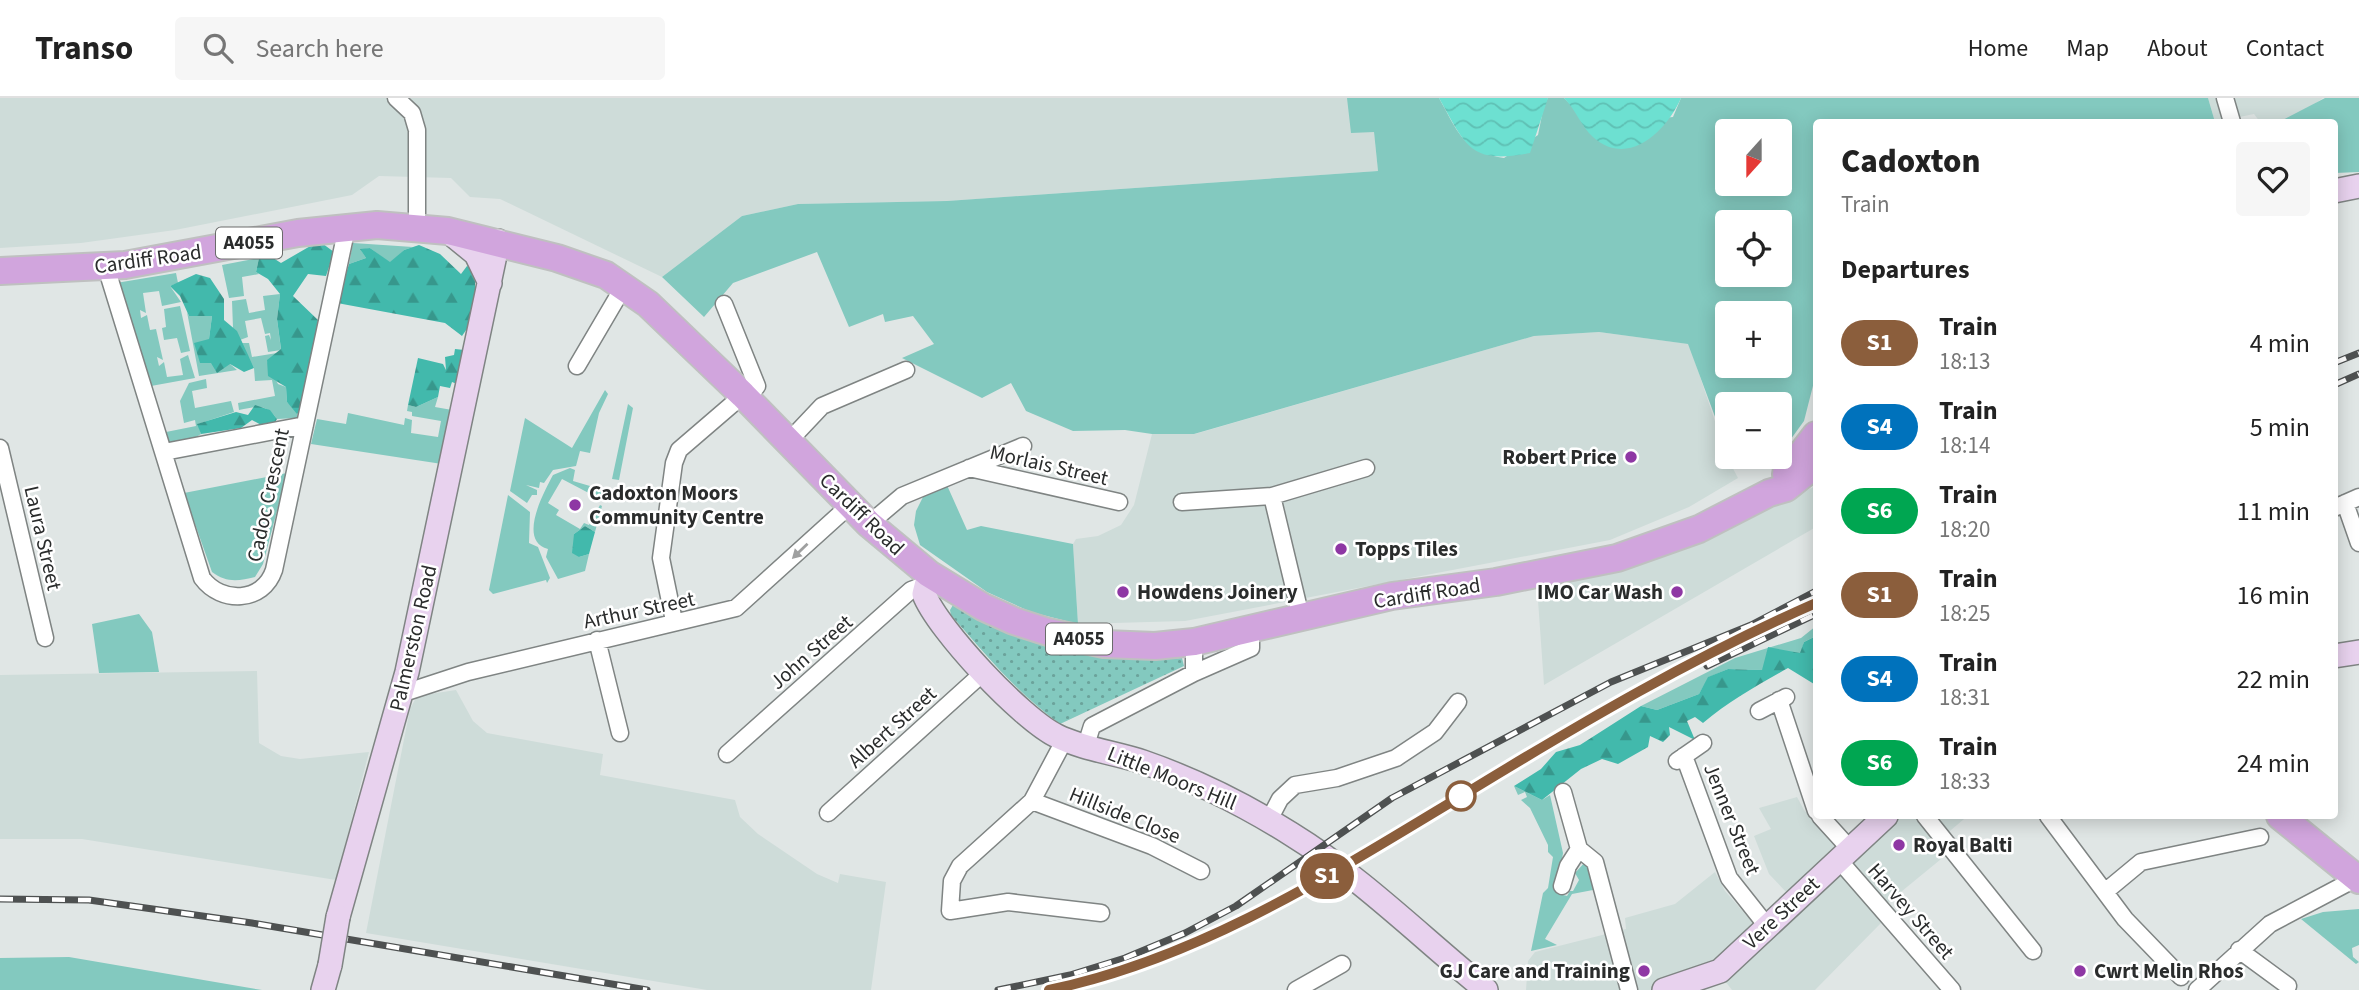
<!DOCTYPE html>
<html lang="en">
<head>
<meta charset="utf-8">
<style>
  body { margin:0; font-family:"Source Sans 3",sans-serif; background:#f6f6f6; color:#222; height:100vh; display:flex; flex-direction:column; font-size:26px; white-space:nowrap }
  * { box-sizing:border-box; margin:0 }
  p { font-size:23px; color:#767676 }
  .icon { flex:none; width:38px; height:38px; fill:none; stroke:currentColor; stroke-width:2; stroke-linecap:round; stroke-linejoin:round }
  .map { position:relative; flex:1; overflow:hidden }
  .sheet { position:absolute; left:1813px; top:21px; width:525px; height:700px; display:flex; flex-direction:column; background:#fff; border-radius:7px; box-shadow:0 4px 18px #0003 }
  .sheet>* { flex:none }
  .badge { padding:0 14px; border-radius:23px; font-size:24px; line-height:46px }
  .needle { width:46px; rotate:201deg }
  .buttons { position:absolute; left:1715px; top:21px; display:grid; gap:14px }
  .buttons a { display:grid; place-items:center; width:77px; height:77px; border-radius:7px; background:#fff; box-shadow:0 4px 18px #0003; font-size:35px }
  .map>.badge { position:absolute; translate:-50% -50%; box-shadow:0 0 0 4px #fff }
  h2 { padding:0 28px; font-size:26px; line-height:63px }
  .round { display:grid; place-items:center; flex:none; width:74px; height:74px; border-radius:7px; background:#f6f6f6 }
  .headline { display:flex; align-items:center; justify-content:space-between; height:119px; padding:0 28px }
  h1 { font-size:33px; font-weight:800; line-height:52px }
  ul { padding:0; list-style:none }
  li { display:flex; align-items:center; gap:21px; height:84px; padding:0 28px }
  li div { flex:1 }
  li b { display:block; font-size:26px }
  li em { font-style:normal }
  li .badge { min-width:77px; font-weight:700; text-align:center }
  header { display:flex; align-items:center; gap:42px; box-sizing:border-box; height:98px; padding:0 35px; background:#fff; border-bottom:2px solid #e0e0e0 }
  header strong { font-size:33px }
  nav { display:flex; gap:38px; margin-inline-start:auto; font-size:24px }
  .search { width:490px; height:63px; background:#f6f6f6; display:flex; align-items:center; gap:18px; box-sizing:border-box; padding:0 24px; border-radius:7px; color:#767676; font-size:26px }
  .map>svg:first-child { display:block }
  .built { fill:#cedcd9 }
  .green { fill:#83c9bf; fill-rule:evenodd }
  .forest { fill:url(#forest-firs) }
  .park { fill:url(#park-dots) }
  .water { fill:url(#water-waves) }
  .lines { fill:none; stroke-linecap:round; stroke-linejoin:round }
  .street-casing { stroke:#7f8483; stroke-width:19 }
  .secondary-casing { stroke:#7f8483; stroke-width:26 }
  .primary-casing { stroke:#bfc0c0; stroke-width:30 }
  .street { stroke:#fff; stroke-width:16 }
  .secondary { stroke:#e8d2ee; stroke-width:23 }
  .primary { stroke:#d1a5dd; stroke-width:26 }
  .rail-casing { stroke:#4e5151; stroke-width:7 }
  .rail { stroke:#fff; stroke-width:4.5; stroke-dasharray:13; stroke-linecap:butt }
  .secondary-bridge-casing { stroke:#7f8483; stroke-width:26; stroke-linecap:butt }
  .secondary-bridge { stroke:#e8d2ee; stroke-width:23 }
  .oneway { fill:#9fa0a0 }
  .line-casing { stroke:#fff; stroke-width:16 }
  .line { stroke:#8b5e3c; stroke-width:10 }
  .poi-dot { fill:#8e37a4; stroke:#fff; stroke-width:2.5 }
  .stop-dot { fill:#fff; stroke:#8b5e3c; stroke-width:3.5 }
  .labels { text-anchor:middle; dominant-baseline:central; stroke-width:5; stroke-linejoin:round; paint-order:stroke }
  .shield { fill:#fff; stroke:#6a6b6b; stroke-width:2 }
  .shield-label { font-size:19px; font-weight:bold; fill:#2a2c2c }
  .street-label { font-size:21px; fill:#2a2c2c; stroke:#fff }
  .poi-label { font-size:21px; font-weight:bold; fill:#2a2c2c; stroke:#fff; text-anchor:start }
</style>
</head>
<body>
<header>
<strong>Transo</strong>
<div class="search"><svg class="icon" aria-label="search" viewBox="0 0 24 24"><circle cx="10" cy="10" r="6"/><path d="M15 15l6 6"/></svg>Search here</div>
<nav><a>Home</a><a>Map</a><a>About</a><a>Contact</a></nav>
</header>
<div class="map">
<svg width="2359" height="892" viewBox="0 0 2359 892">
  <defs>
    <pattern id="forest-firs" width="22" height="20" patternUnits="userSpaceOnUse" patternTransform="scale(1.75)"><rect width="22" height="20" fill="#42b9ac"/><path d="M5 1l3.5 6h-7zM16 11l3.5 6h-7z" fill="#37978c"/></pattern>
    <pattern id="park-dots" width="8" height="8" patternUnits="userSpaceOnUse" patternTransform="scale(1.75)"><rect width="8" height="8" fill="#83c9bf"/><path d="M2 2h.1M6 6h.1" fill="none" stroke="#6ba39b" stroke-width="1.8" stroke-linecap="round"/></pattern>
    <pattern id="water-waves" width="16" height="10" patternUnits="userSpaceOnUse" patternTransform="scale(1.75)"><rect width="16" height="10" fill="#6de0d1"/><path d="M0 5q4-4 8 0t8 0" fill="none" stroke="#5fc0b4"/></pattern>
  </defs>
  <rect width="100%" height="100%" fill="#e0e6e5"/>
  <!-- built -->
  <path class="built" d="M0,0H1347L1374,34L1378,73L947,103L798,106L742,118L662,179L500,101L470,99L451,80L379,78L352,97L175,132L81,145L0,150Z
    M2208,0H2323L2300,16L2279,24H2260L2254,16L2215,24Z
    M1599,234L1689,246L1727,359L1738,380L1689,409L1610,442L1185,523L1078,526L1073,446L1076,441L1098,438L1121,427L1134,407L1152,336H1195L1534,238Z
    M1816,388V429L1544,587L1537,488L1600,477L1656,460Z
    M257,573L259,645L281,658L300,661L369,654L336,782L82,741H0V577Z
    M456,592L473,623L487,635L603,656L600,677L735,702L740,719L758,736L817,776L838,785L840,776L886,784L871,892H707L366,835L410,611L417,598Z
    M1797,699L1804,712L1839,746L1869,718H1960L1964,721L1937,744L1946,757L1874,816L1881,825L1815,892H1732L1725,883L1702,892H1526L1528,863L1535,854L1626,831L1625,820L1675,806L1715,774L1725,793L1754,826L1787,795L1769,776L1754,738L1771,731L1759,710Z"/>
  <!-- green -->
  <path class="green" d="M1347,0H1439C1457,32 1463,55 1504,60L1538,37L1544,7L1548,0H1564L1576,12L1584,28L1673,19L1681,0H2208L2215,24H1816V276L1804,323L1780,356V306H1727V351L1688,246L1599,234L1534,238L1194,336H1152L1125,332L1073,333L1026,313L1011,285L982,300L902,260L934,246L913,218L885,224L883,216L849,229L817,154L733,185L704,219L662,179L742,118L798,106L947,103L1378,73L1374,34L1351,35ZM1727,33H1780V86H1727ZM1727,124H1780V177H1727ZM1727,215H1780V268H1727Z
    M2325,0H2359V74L2335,75L2334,24H2279Z
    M353,145L413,149L404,152L390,165L370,150L361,152L366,160L349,166Z
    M259,160L256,174L259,176L242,179L244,198L229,200L222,167Z
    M176,175L178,185L170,188L181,204L162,208L159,193L143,195L146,215L140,212L141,220L147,217L150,232L156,231L163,262L157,259L159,268L164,264L167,279L183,277L180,261L188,257L195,280L151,288L116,185Z
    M280,196L277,221L281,252L268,254L265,238L269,237L271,242L270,235L265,236L261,220L245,223L248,239L240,242L233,230L232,203L246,201L249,215L265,212L263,198Z
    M180,208L190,253L181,255L177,240L164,242L162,230L166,229L164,211Z
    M187,214L189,218H212L209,241L211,265L230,266L237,272L199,278Z
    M241,245H249L252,259L277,255L267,263L278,286L286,289L287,304L298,314L297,320L277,321C265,304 256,309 239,312L238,305L275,298L272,282L255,283L254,270Z
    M206,281L207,290L192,293L195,310L231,303L234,314L198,326L201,336L193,341L169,344L166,334L196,328L195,322L184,325L180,303L189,285Z
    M605,292L608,296L599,315L590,355L580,353L576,368L553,372L544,385L540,384L539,390L526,387L537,392V397H532L527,405L510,393L525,320L572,350Z
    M438,299L435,309L452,312L442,366L311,346L317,321L346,326L348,315L404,327L405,320L412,322L411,335L438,339L441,323L412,318V314L407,313L408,307L416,309Z
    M628,306L633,310L619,382L612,381Z
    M570,370L575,372L573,383L607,393L604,403L562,381L548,405L559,412L556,417L580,431L584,425L589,427L600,407L602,408L595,434L585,428L574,436L579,459L589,456L585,473L558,481L546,459L548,451C517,443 544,394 553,377Z
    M287,375L263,466L255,479C239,483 226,485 212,474L184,395Z
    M946,385L967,432L981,428L1073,446L1078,526L1031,514L987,494L920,447L914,427L916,413L924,397Z
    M508,397L530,414L529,445L538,449L550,480L547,485L546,482L493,496L489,492Z
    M139,516L152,534L159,574L99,575L92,526Z
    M1816,528V538L1804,544L1801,555L1762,572L1728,571L1709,579L1699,596L1657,612L1641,608L1735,560L1801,540Z
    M1514,688L1542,702L1550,697L1563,755L1558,786L1560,796L1567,798L1570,793H1573L1579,782L1575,775L1586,763L1589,764L1593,792L1572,796L1545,841L1557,847L1531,853L1543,795L1548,790L1553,759L1548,754V747L1530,710L1521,702L1527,699L1525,694L1518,697Z
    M2359,811V847L2352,850L2353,859L2359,864L2356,866L2301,821L2323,814Z
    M69,859L262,892H0V860Z"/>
  <!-- forest -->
  <path class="forest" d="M319,143L334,154L326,178L308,176L293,198L318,222L307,303L297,316L287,304L286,289L268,278L267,262L281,251L277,221L280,196L268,181L256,174L259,160L270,158L281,165Z
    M419,147L440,156L461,176L467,168L475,172V219L462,238L445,225L337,205L349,166L366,160L360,151L370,150L390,164L404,152Z
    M196,176L210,180L224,201V222L237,233L254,270L244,274L230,266L217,275L211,265H200L194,245L209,241L212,218H189L180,198L170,188Z
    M455,251L464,252L457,286L452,284L450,290L440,288L438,299L416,309L408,307L418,260L443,266L446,272L445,259L454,257Z
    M255,307L270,312L277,321L270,332L252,322L241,330L201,336L197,326L236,314L248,317Z
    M585,428L595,434L589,456L579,459L572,455L574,436Z
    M1816,538V584L1814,586L1788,570C1758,587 1729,603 1703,625L1695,619L1687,623L1695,642L1669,629L1670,637L1663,644L1650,638L1648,649L1618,666L1602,661L1581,671L1542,702L1514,688L1541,671L1556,654L1580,647L1641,608L1657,612L1699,596L1708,579L1728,571L1762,572L1768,549L1800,555L1804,544Z"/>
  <!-- park -->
  <path class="park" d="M953,507C982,517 1009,533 1037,544C1082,560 1135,564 1182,560L1184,568L1060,626C1018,596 985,556 951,517L950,512Z"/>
  <!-- water -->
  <path class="water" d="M1439,0H1548L1530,55C1470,67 1466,48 1439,0Z
    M1564,0H1681C1667,32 1629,71 1593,39C1581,28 1576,12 1564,0Z"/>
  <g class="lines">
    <!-- street casing -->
    <g class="street-casing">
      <path id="street" d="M396,0L412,15L417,32V129
        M2225,0L2232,24
        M106,169L202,480C221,506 263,505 274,472L347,129
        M724,206L757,288L747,301
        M577,268L624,188
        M788,344L822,308L906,272
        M0,350L45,540
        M164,354L305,327
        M969,370L1119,404
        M1272,398L1301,519
        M1182,404L1272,398L1366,370
        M2345,405L2359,445
        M2334,410L2359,399
        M869,426L902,398L1023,348
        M674,523L661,460L674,365L679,352L743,297
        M597,542L620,635
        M1194,575L1251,550V531
        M402,591L410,593L468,574L736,510L850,407
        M1779,602L1816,713
        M1759,613L1786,599
        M1065,641L1032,703L960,768L952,783L950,813L1008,804L1101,815
        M1086,647L1092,628L1194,575V544
        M727,656L911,492L924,487
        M1684,658L1729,780L1767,828
        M1677,663L1703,645
        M1032,703L1152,748L1201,773
        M828,715L984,574
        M1820,718L1850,751
        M1925,718L2033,853
        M2048,718L2125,821L2181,879
        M1269,722L1280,701L1295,687L1337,680L1396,660L1435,634L1458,604
        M1579,751L1595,764L1629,892
        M1838,761L1952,892
        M1562,788L1568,768L1579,751L1563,694
        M2106,793L2141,764L2260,739
        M2239,852L2288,888
        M1296,892L1342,866
        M2197,892L2270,826L2355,781"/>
    </g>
    <!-- secondary casing -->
    <g class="secondary-casing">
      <path id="secondary" d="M2334,93L2359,88
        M449,134L476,156L490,185
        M929,476L924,496C938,532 1022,621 1057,638C1083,651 1116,655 1143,664C1195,682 1245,707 1291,736C1361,779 1422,840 1486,892
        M2334,558L2359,554
        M338,819L407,574L498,143
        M323,892L330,867
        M1664,892L1720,873L1886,718"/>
    </g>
    <!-- primary casing -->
    <g class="primary-casing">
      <path id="primary" d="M0,173L125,167L298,135L377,127L448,133L557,160L606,177L648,206L743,297L869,426L929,476L983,509L1014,523L1048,534L1104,546L1155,548L1194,544L1392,498L1496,484L1617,460L1699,431L1769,395L1786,390L1816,366
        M1786,376L1816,337
        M2280,718L2359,782"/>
    </g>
    <!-- street -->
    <use href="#street" class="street"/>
    <!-- secondary -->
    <use href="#secondary" class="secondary"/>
    <!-- primary -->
    <use href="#primary" class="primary"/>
    <!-- rail casing -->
    <g class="rail-casing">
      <path id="rail" d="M2334,265L2359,255
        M2334,287L2359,276
        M1707,568L1816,516
        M0,801L89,802L252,825L647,892
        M998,892L1070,877L1125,860L1185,835L1236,808L1392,700L1611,584L1751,527L1816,493
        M1049,892C1169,867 1273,809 1378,748C1490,681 1601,609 1718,551"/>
    </g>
    <!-- rail -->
    <use href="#rail" class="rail"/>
    <!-- secondary-bridge casing -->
    <g class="secondary-bridge-casing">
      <path id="secondary-bridge" d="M330,867L338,819"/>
    </g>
    <!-- secondary-bridge -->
    <use href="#secondary-bridge" class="secondary-bridge"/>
  </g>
  <!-- one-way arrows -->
  <defs><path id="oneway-solid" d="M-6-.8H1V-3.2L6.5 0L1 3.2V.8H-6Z" transform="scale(1.75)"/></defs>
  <use class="oneway" href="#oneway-solid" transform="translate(800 453) rotate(136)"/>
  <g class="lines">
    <!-- line casing -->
    <g class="line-casing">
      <path id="line" d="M1049,892C1202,860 1335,774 1468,694C1581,625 1695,558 1816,505"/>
    </g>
    <!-- line -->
    <use href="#line" class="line"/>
  </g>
  <!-- markers -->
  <g class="poi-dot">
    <circle cx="1631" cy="359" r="7"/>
    <circle cx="575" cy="407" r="7"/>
    <circle cx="1341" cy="451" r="7"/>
    <circle cx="1123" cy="494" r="7"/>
    <circle cx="1677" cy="494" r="7"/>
    <circle cx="1899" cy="747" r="7"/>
    <circle cx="1644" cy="873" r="7"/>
    <circle cx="2080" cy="873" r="7"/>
  </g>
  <circle class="stop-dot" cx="1461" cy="698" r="14"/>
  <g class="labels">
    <!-- shield labels -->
    <g class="shield">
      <rect x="216" y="129.5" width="66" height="31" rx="5"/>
      <rect x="1046" y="525.5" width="66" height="31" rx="5"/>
    </g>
    <g class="shield-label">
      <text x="249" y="145">A4055</text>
      <text x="1079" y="541">A4055</text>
    </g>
    <!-- street labels -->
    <g class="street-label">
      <text transform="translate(148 161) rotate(-8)">Cardiff Road</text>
      <text transform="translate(1049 367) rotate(13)">Morlais Street</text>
      <text transform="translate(268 397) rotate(-78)">Cadoc Crescent</text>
      <text transform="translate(862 416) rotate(44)">Cardiff Road</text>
      <text transform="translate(43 440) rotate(77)">Laura Street</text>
      <text transform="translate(1427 495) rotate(-9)">Cardiff Road</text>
      <text transform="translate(639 512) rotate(-12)">Arthur Street</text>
      <text transform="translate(413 540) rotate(-77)">Palmerston Road</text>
      <text transform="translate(811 554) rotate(-41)">John Street</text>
      <text transform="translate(892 629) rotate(-42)">Albert Street</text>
      <text transform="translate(1172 680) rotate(22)">Little Moors Hill</text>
      <text transform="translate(1125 717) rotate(22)">Hillside Close</text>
      <text transform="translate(1732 721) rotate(68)">Jenner Street</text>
      <text transform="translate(1911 813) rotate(49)">Harvey Street</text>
      <text transform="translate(1781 815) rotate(-43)">Vere Street</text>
    </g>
    <!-- poi labels -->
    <g class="poi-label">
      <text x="1617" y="359" text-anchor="end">Robert Price</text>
      <text x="589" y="395">Cadoxton Moors<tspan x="589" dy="24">Community Centre</tspan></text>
      <text x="1355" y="451">Topps Tiles</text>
      <text x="1137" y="494">Howdens Joinery</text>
      <text x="1663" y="494" text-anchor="end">IMO Car Wash</text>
      <text x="1913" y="747">Royal Balti</text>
      <text x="1630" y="873" text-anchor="end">GJ Care and Training</text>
      <text x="2094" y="873">Cwrt Melin Rhos</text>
    </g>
  </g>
</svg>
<div class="buttons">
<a><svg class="needle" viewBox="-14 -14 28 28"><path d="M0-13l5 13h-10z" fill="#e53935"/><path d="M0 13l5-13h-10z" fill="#767676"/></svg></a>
<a><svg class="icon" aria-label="locate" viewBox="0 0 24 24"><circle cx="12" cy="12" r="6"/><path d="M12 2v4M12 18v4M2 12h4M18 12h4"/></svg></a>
<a>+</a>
<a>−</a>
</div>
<b class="badge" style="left:1327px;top:778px;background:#8b5e3c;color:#fff">S1</b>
<section class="sheet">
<div class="headline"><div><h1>Cadoxton</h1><p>Train</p></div><a class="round"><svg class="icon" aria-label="heart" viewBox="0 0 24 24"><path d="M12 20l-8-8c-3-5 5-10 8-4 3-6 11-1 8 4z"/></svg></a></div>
<h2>Departures</h2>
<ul>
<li><span class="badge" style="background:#8b5e3c;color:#fff">S1</span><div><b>Train</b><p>18:13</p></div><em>4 min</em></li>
<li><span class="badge" style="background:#0072bc;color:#fff">S4</span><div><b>Train</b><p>18:14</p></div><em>5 min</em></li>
<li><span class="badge" style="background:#00a651;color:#fff">S6</span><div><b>Train</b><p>18:20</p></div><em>11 min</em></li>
<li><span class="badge" style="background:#8b5e3c;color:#fff">S1</span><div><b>Train</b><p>18:25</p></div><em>16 min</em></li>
<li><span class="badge" style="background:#0072bc;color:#fff">S4</span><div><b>Train</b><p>18:31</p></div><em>22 min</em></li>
<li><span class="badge" style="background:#00a651;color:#fff">S6</span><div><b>Train</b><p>18:33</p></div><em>24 min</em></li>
</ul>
</section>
</div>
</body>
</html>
